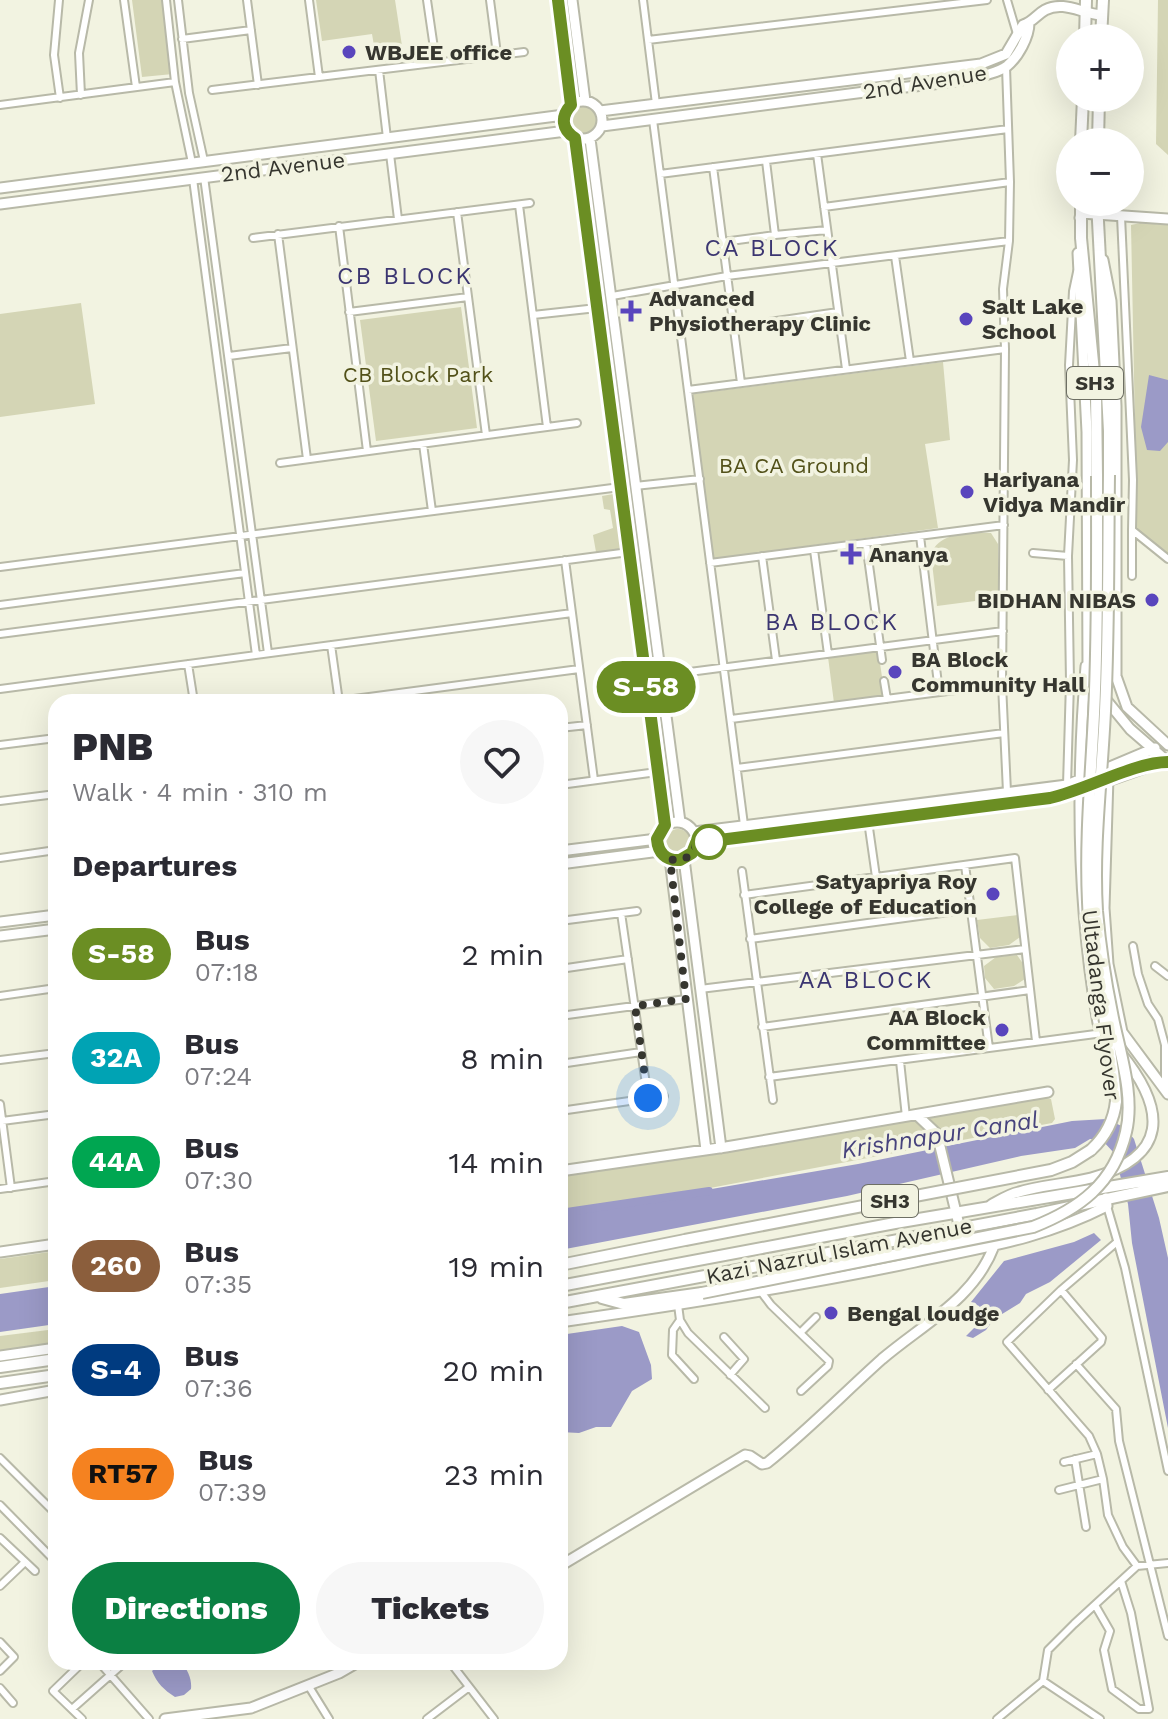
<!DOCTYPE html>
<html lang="en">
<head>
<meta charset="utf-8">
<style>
  body { margin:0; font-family:"Work Sans",sans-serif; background:#f7f7f7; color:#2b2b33; height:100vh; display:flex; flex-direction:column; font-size:30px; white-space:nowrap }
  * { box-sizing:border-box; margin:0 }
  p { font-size:26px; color:#7c7c81 }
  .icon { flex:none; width:44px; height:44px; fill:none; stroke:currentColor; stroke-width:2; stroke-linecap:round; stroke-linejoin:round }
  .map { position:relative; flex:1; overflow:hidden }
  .drawer { position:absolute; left:48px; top:694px; width:520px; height:976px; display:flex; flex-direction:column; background:#fff; border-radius:24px; box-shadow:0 8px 32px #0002 }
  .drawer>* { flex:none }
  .badge { padding:0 16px; border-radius:26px; font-size:28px; line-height:52px }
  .tools { position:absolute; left:1056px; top:24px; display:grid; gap:16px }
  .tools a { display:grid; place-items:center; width:88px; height:88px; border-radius:50%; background:#fff; box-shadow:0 8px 32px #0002; font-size:40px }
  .you { position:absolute; width:40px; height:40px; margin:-20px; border:6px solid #fff; border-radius:50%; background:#1a73e8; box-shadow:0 0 0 12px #1a73e833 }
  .map>.badge { position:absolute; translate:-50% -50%; box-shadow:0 0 0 4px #fff }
  h2 { padding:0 24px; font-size:30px; line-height:72px }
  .round { display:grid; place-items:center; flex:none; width:84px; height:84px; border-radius:42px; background:#f7f7f7 }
  .summary { display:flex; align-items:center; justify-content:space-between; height:136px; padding:0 24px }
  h1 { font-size:38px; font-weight:800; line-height:60px }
  .primary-button { display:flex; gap:16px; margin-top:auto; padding:16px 24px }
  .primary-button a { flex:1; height:92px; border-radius:48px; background:#0b8043; color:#fff; font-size:32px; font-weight:800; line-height:92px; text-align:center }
  .primary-button a+a { background:#f7f7f7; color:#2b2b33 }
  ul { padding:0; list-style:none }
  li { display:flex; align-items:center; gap:24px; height:104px; padding:0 24px }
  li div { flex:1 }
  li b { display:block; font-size:30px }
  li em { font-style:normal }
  li .badge { min-width:88px; font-weight:700; text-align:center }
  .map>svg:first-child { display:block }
  .green { fill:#d4d5b5 }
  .water { fill:#9b9ac7 }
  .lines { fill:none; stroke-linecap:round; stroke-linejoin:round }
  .canal { stroke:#9b9ac7; stroke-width:8 }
  .street-casing { stroke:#b8b9a8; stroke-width:10 }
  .secondary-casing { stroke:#b8b9a8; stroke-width:13 }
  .primary-casing { stroke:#b8b9a8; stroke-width:14 }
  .street { stroke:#fff; stroke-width:6 }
  .secondary { stroke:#fff; stroke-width:9 }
  .primary { stroke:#fff; stroke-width:10 }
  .primary-bridge-casing { stroke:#b8b9a8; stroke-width:14; stroke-linecap:butt }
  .primary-bridge { stroke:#fff; stroke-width:10 }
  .line-casing { stroke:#fff; stroke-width:18 }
  .line { stroke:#6b8e23; stroke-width:12 }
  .walk { stroke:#36362f; stroke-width:8; stroke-dasharray:0 14.4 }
  .poi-dot { fill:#5945bd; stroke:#f2f3e1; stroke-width:3 }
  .stop-dot { fill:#fff; stroke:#6b8e23; stroke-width:4 }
  .labels { text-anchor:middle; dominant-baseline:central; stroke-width:7; stroke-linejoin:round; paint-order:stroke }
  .shield { fill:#f2f3e1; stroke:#6e6f64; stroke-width:2 }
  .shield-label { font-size:20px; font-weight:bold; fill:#36362f }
  .poi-label { font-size:22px; font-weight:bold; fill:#36362f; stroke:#f2f3e1; text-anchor:start }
  .street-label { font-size:22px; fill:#36362f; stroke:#f2f3e1 }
  .park-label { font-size:22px; fill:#525119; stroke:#f2f3e1 }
  .neighbourhood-label { font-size:24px; letter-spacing:2px; fill:#3b3571; stroke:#f2f3e1 }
  .water-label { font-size:24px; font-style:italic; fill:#47437d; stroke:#f2f3e1 }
</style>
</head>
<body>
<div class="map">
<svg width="1168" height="1719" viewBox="0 0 1168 1719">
  <rect width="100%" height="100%" fill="#f2f3e1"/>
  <!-- green -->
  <path class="green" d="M132,0H164L173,74L142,77Z
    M316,0H395L404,59L377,63L372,34L322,41Z
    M1158,0H1168V155L1156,144Z
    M567 120a15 15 0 1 1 30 0a15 15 0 1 1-30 0Z
    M1140,223L1168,225V554L1137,530L1131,225Z
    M81,303L95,404L0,417V314Z
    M461,307L477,428L376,441L360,320Z
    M943,362L950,440L925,444L938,528L713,559L693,394Z
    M619,493L627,550L596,552L593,535L613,528L610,510L604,509L602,496Z
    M991,533L998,544V598L937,606L931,554C939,532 971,532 991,533Z
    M878,650L885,697L834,703L828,657Z
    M666 841a12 12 0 1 1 24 0a12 12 0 1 1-24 0Z
    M1018,915L1020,937L1009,945L990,948L980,938L977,920Z
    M1017,955L1024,965L1025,979L1014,986L994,989L985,978L984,966L996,957Z
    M1041,1097L1051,1099L1055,1119L1052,1123L710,1188L560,1212V1177Z
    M56,1251V1280L0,1288V1259Z
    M56,1329V1350L0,1358V1336Z"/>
  <!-- water -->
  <path class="water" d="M1149,375L1168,380V442L1160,451L1147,450L1141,427Z
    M1106,1119L1124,1127L1134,1139L1159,1218L1168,1258V1428L1132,1243L1128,1204L1114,1153L1102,1140L1090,1139L1075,1148L1021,1156L847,1196L560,1250V1215L858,1164L1072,1121Z
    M1094,1233L1101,1240L1050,1282L1026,1294L1020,1303L994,1319L986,1330L973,1338L966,1336L978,1324L979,1306L971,1302L1004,1261L1074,1242Z
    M56,1286V1324L0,1332V1294Z
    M622,1326L639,1332L651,1365L652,1379L632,1391L611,1427H596L579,1433L560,1432V1335Z
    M162,1662H181C188,1670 192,1679 191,1689L184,1695L175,1697C164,1690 157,1683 152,1671Z"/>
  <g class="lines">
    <!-- canal -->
    <path class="canal" d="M560,1213L709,1191"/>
    <!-- street casing -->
    <g class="street-casing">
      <path id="street" d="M59,0L54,55L60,98
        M124,0L136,87
        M166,0L175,82L192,163
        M178,0L189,93L204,161
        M247,0L258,85
        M309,0L319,77
        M427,0L436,62
        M490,0L497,54
        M643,0L656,104
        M1007,0L1017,34
        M182,39L251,30
        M648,40L987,0
        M1006,67L1010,182L1009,241L1003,289L1005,349L1002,684L1007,792
        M379,70L387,138
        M212,90L524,52
        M81,95L79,53L89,0
        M0,105L175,82
        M653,120L744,825
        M390,154L398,219
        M817,154L846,369
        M713,167L741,383
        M660,174L1008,129
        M204,177L268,653
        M193,179L256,655
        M519,205L547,427
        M824,207L1010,182
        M457,212L486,435
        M1121,216L1133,480L1132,530L1168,559
        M339,226L367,451
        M278,234L307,459
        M775,235L827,230
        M253,238L530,203
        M723,242L775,235L766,161
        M895,256L910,361
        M612,296L727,276L1009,241
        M349,312L468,297
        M533,315L597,308
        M734,327L838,312
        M229,356L292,348
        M688,390L1005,349
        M423,444L432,511
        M280,463L577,423
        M635,486L700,479
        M1132,530V576
        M920,536L939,692
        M866,543L882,660
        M814,550L828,654
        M1033,553L1068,556
        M762,556L776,660
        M565,560L594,780
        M710,563L1004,525
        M0,567L620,487
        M0,605L245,573
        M0,634L629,552
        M331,645L339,702
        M188,664L194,702
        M659,676L1003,631
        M884,681L887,699
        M0,689L572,613
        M339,701L579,669
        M731,719L1002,684
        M560,728L587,725
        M0,745L56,738
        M737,768L1004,733
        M560,785L657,772
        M1067,785L1070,682L1068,556L1073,460L1069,365L1073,291L1077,272
        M0,801L56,794
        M868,821L876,877
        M0,858L56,850
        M965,865L989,1048
        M742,871L773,1100
        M744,895L1015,858L1036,1041
        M621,913L648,1098
        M560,921L637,911
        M750,939L971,909
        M1133,946L1138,974L1148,1004L1158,1019L1165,1045V1088
        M1155,966L1168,976
        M560,969L628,959
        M700,989L1025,949
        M0,996L56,988
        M560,1016L686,999
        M762,1027L1030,990
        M0,1060L56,1053
        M900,1061L906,1117
        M560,1064L641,1052
        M769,1077L1103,1033
        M0,1104L11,1188
        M560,1111L664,1096
        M2,1121L56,1114
        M0,1189L56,1181
        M1107,1206L1125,1268L1168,1471
        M1117,1242L1061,1290L1007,1342L1089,1436L1097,1454L1103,1479L1108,1515L1123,1547L1137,1566
        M762,1293L771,1305L829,1361L828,1366L801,1391
        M678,1305L680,1320L688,1333L765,1408
        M680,1320L673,1330L672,1355L694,1379
        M801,1332L816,1317
        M724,1337L744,1359L730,1375
        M1076,1364L1116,1409L1119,1441L1168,1636
        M1048,1390L1101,1342L1102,1338L1061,1290
        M0,1458L56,1514
        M1075,1459L1086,1527
        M1064,1462L1097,1454
        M1059,1490L1103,1479
        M0,1505L56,1562
        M0,1538L35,1571
        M0,1586L25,1562
        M1095,1605L1110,1631L1104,1650L1112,1689L1139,1709H1149L1131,1613L1121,1581
        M0,1642L14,1657L0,1671
        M99,1662L149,1719
        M450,1662L494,1719
        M1043,1681L1100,1719
        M308,1685L329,1719
        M0,1688L13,1703
        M72,1709L125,1662
        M82,1719L53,1691L83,1662
        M427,1719L469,1687
        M997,1719L1043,1681L1048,1650L1074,1624L1137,1566L1168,1563"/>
    </g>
    <!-- secondary casing -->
    <g class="secondary-casing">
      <path id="secondary" d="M558,0L571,105
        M572,0L585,101
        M564 120a19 19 0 1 1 38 0a19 19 0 1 1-38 0Z
        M600,111L981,64L1006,54L1023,25C1033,22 1036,15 1045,10C1064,0 1082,14 1102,15
        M602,126C697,114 792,102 888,89C914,86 989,80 1007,66C1018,57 1029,37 1029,23
        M575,138L665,825
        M590,139L680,822
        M0,188L564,115
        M0,204L566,131
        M1080,218L1081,213L1168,219
        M1078,253L1087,432L1088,669
        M1103,260L1111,301L1116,406V676L1127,707L1168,745
        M1086,666C1076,786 1077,905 1098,1023L1101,1033L1108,1042
        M1103,696L1130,729L1168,762
        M1108,777L1104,908L1108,964L1122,1032L1168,1094
        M658 841a19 19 0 1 1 38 0a19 19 0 1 1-38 0Z
        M694,832L1067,785L1155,748
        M696,843L1050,798L1080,791L1167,760
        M560,851L657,839
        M670,859L706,1150
        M684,859L721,1148
        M560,864L660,851
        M0,922L56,915
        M0,936L56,929
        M917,1115L937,1134L961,1233
        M560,1171L726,1147L1048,1092
        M991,1205C1000,1200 1009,1194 1019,1192C1042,1185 1067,1184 1091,1178C1168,1157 1168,1111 1120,1052
        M0,1252L56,1244
        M560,1322C679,1305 797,1287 915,1262C985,1247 1042,1239 1107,1206L1106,1198
        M0,1356L56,1348
        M0,1400L56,1390
        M560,1566L745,1455L750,1456L762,1464L767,1463C807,1431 843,1394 882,1359C923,1324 974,1299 994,1246
        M165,1719L251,1708L339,1673L358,1662"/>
    </g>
    <!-- primary casing -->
    <g class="primary-casing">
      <path id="primary" d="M1085,38L1086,0
        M1101,38L1103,0
        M1081,142L1083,98
        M1098,142L1099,98
        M1081,202V238L1096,393L1097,476
        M1097,202L1109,431V475
        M1091,1150C1106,1136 1114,1121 1116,1101
        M560,1265L685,1240
        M560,1286L895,1223L1168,1177
        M602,1298L624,1304L702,1293
        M560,1303L1037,1214L1168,1186
        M0,1367L56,1359
        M0,1383L56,1375"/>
    </g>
    <!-- street -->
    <use href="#street" class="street"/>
    <!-- secondary -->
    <use href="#secondary" class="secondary"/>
    <!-- primary -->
    <use href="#primary" class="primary"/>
    <!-- primary-bridge casing -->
    <g class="primary-bridge-casing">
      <path id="primary-bridge" d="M1097,476C1097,555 1098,635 1094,714C1091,776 1085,839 1088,902C1090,970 1112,1034 1116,1101
        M685,1240L1051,1170L1072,1162L1091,1150
        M702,1293L1033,1227C1079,1209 1114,1184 1126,1132C1135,1094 1119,1051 1112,1013C1105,979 1100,945 1097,911C1093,845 1102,777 1105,711C1109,633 1108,554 1109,475"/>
    </g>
    <!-- primary-bridge -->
    <use href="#primary-bridge" class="primary-bridge"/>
  </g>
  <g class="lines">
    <!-- line casing -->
    <g class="line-casing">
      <path id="line" d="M558,0L571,105C560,117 562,130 575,138L665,825L657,839C658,853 666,861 680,860L692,853L696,843L1050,798C1086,790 1135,762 1168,762"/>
    </g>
    <!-- line -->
    <use href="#line" class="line"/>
    <!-- walk -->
    <path class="walk" d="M648,1098L635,1006L686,999L670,859C683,863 693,856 696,843L722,840L709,842"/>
  </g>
  <!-- markers -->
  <g class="poi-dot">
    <circle cx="349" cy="52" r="8"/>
    <path d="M627 299h8v8h8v8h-8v8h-8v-8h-8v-8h8z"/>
    <circle cx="966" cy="319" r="8"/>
    <circle cx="967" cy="492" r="8"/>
    <path d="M847 542h8v8h8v8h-8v8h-8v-8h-8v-8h8z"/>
    <circle cx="1152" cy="600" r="8"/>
    <circle cx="895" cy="672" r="8"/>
    <circle cx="993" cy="894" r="8"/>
    <circle cx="1002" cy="1030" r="8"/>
    <circle cx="831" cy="1313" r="8"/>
  </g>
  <circle class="stop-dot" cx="709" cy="842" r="16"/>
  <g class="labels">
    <!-- shield labels -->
    <g class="shield">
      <rect x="1067" y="367" width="56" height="32" rx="6"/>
      <rect x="862" y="1185" width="56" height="32" rx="6"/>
    </g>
    <g class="shield-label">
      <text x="1095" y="383">SH3</text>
      <text x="890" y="1201">SH3</text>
    </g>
    <!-- poi labels -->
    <g class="poi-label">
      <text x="365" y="52">WBJEE office</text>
      <text x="649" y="298">Advanced<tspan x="649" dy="25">Physiotherapy Clinic</tspan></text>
      <text x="982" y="306">Salt Lake<tspan x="982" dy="25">School</tspan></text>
      <text x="983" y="479">Hariyana<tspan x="983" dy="25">Vidya Mandir</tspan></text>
      <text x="869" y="554">Ananya</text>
      <text x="1136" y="600" text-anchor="end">BIDHAN NIBAS</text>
      <text x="911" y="659">BA Block<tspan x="911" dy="25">Community Hall</tspan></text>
      <text x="977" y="881" text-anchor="end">Satyapriya Roy<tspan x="977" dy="25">College of Education</tspan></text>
      <text x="986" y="1017" text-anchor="end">AA Block<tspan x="986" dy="25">Committee</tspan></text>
      <text x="847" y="1313">Bengal loudge</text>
    </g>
    <!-- street labels -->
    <g class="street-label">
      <text transform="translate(925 82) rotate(-9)">2nd Avenue</text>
      <text transform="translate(283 167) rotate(-7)">2nd Avenue</text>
      <text transform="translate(1101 1005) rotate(83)">Ultadanga Flyover</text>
      <text transform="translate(839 1251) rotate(-11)">Kazi Nazrul Islam Avenue</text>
    </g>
    <!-- park labels -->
    <g class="park-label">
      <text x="418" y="374">CB Block Park</text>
      <text x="794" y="465">BA CA Ground</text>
    </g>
    <!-- neighbourhood labels -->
    <g class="neighbourhood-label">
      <text x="772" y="248">CA BLOCK</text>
      <text x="405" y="276">CB BLOCK</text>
      <text x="832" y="622">BA BLOCK</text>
      <text x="866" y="980">AA BLOCK</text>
    </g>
    <!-- water labels -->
    <g class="water-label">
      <text transform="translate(940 1135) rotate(-9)">Krishnapur Canal</text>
    </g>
  </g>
</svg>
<div class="tools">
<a>+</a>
<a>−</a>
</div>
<div class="you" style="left:648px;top:1098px"></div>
<b class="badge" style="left:646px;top:687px;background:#6b8e23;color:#fff">S-58</b>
<section class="drawer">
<div class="summary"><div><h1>PNB</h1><p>Walk · 4 min · 310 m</p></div><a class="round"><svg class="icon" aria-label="heart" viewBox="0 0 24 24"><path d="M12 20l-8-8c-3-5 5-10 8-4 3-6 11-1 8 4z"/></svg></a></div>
<h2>Departures</h2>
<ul>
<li><span class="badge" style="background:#6b8e23;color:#fff">S-58</span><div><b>Bus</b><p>07:18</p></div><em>2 min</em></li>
<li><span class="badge" style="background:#00a3b4;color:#fff">32A</span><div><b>Bus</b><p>07:24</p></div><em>8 min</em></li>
<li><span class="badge" style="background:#00a651;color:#fff">44A</span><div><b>Bus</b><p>07:30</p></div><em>14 min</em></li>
<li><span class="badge" style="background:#8b5e3c;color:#fff">260</span><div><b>Bus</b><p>07:35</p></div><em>19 min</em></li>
<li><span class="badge" style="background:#003b80;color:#fff">S-4</span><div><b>Bus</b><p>07:36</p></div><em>20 min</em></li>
<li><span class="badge" style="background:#f58220;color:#111">RT57</span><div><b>Bus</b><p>07:39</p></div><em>23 min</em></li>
</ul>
<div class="primary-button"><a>Directions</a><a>Tickets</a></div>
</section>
</div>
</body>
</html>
